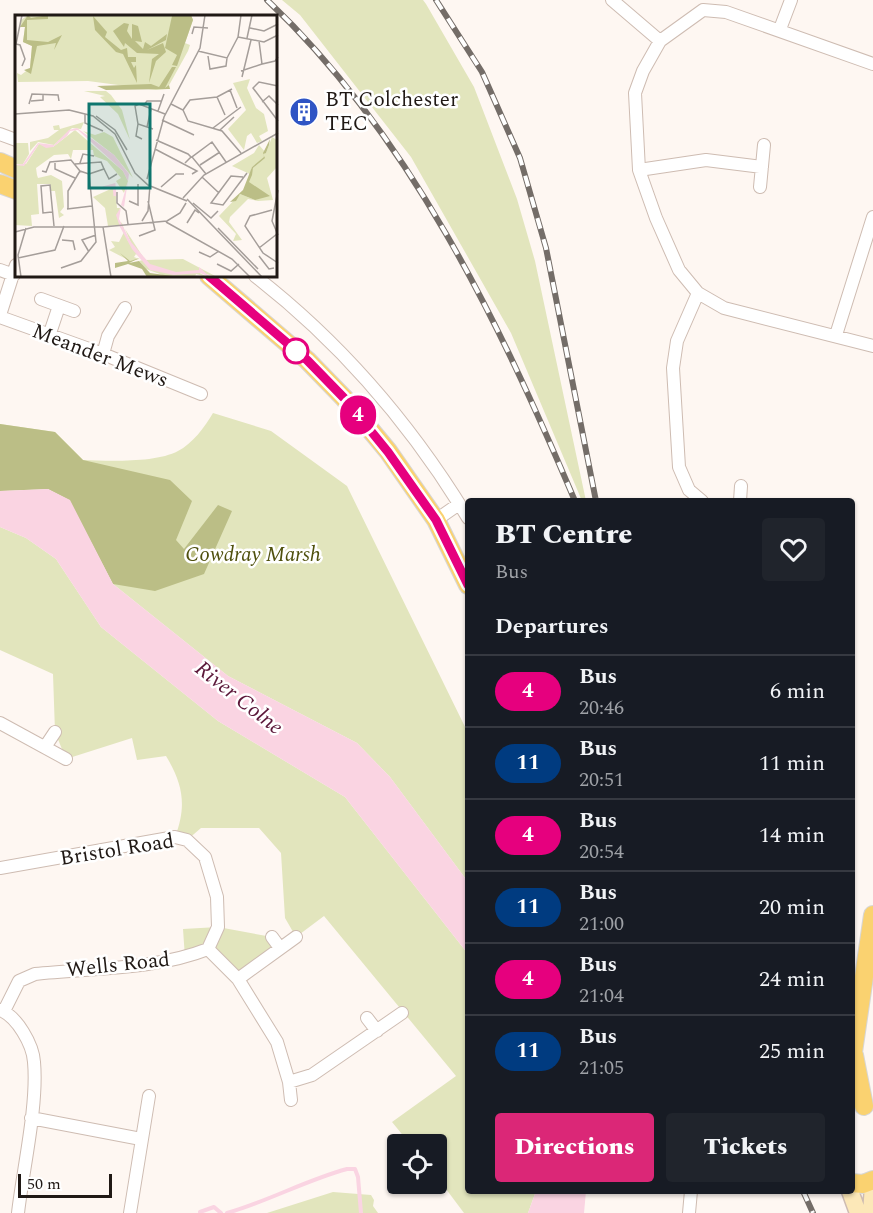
<!DOCTYPE html>
<html lang="en">
<head>
<meta charset="utf-8">
<style>
  body { margin:0; font-family:Spectral,serif; background:#20242c; color:#f1f3f6; height:100vh; display:flex; flex-direction:column; font-size:22px; white-space:nowrap }
  * { box-sizing:border-box; margin:0 }
  p { font-size:20px; color:#9ea1a6 }
  .icon { flex:none; width:33px; height:33px; fill:none; stroke:currentColor; stroke-width:2; stroke-linecap:round; stroke-linejoin:round }
  .map { position:relative; flex:1; overflow:hidden }
  .details { position:absolute; left:465px; top:498px; width:390px; height:696px; display:flex; flex-direction:column; background:#171b24; border-radius:6px; box-shadow:0 2px 4px #0004 }
  .details>* { flex:none }
  .badge { padding:0 12px; border-radius:20px; font-size:21px; line-height:39px }
  .tools { position:absolute; left:387px; top:1134px; display:grid; gap:12px }
  .tools a { display:grid; place-items:center; width:60px; height:60px; border-radius:6px; background:#171b24; box-shadow:0 2px 4px #0004; font-size:30px }
  .scale { position:absolute; left:18px; bottom:15px; width:94px; box-sizing:border-box; padding-left:6px; border:3px solid #201915; border-top:0; font-size:16px; line-height:21px; white-space:nowrap; color:#201915; -webkit-text-stroke:4px #fff; paint-order:stroke }
  .map>.badge { position:absolute; translate:-50% -50%; box-shadow:0 0 0 3px #fff }
  h2 { padding:0 30px; font-size:22px; line-height:54px }
  .round { display:grid; place-items:center; flex:none; width:63px; height:63px; border-radius:6px; background:#20242c }
  .overview { display:flex; align-items:center; justify-content:space-between; height:102px; padding:0 30px }
  h1 { font-size:28px; font-weight:800; line-height:45px }
  .button { display:flex; gap:12px; margin-top:auto; padding:12px 30px }
  .button a { flex:1; height:69px; border-radius:6px; background:#db2777; color:#fff; font-size:24px; font-weight:800; line-height:69px; text-align:center }
  .button a+a { background:#20242c; color:#f1f3f6 }
  ul { padding:0; list-style:none }
  li { display:flex; align-items:center; gap:18px; height:72px; padding:0 30px; border-top:2px solid #363941 }
  li div { flex:1 }
  li b { display:block; font-size:22px }
  li em { font-style:normal }
  li .badge { min-width:66px; font-weight:700; text-align:center }
  .map>svg:first-child { display:block }
  .green { fill:#e2e5bd }
  .forest { fill:#bbbe86 }
  .water { fill:#fad4e2 }
  .lines { fill:none; stroke-linecap:round; stroke-linejoin:round }
  .stream { stroke:#fad4e2; stroke-width:4 }
  .street-casing { stroke:#cebcb2; stroke-width:14 }
  .secondary-casing { stroke:#cebcb2; stroke-width:19 }
  .primary-casing { stroke:#d7d6d5; stroke-width:20 }
  .street { stroke:#fff; stroke-width:12 }
  .secondary { stroke:#fce8b8; stroke-width:16 }
  .primary { stroke:#fad270; stroke-width:18 }
  .rail-casing { stroke:#746d68; stroke-width:6 }
  .rail { stroke:#fff; stroke-width:4; stroke-dasharray:11; stroke-linecap:butt }
  .line-casing { stroke:#fff; stroke-width:14 }
  .line { stroke:#e6007e; stroke-width:9 }
  .stop-dot { fill:#fff; stroke:#e6007e; stroke-width:3 }
  .labels { text-anchor:middle; dominant-baseline:central; stroke-width:5; stroke-linejoin:round; paint-order:stroke }
  .poi-label { font-size:21px; fill:#201915; stroke:#fff; text-anchor:start }
  .street-label { font-size:21px; fill:#201915; stroke:#fff }
  .park-label { font-size:21px; font-style:italic; fill:#4f500d; stroke:#fff }
  .water-label { font-size:22px; font-style:italic; fill:#5b1739; stroke:#fff }
  .inset-river { fill:none; stroke:#fad4e2; stroke-width:3 }
  .inset-road { fill:none; stroke:#a59e9a; stroke-width:1.5 }
  .view { fill:#0f766e; fill-opacity:0.15; stroke:#0f766e; stroke-width:3 }
  .inset-edge { fill:none; stroke:#201915; stroke-width:3 }
</style>
</head>
<body>
<div class="map">
<svg width="873" height="1213" viewBox="0 0 873 1213">
  <rect width="100%" height="100%" fill="#fef7f2"/>
  <!-- green -->
  <path class="green" d="M282,0H423L426,4L474,87L517,199L535,261L586,501H582L511,333L411,157L300,15Z
    M213,413L271,431L347,486L468,733V882L390,777L357,743L228,676L113,584L69,500L48,489L0,491V424L55,432L83,460C108,461 156,463 178,451C192,444 205,427 213,413Z
    M0,527L26,538L56,559L101,627L218,721L345,797L468,954V1191H536L528,1213H464L437,1177L436,1144H410L392,1122L456,1076L324,916L296,937L285,918L281,853L259,828H201L187,840L175,837C187,806 183,784 166,756L137,760L132,738L66,759L55,732L53,674L0,650Z
    M218,927L272,937L280,948L238,979L208,949L185,958L183,929Z
    M333,1192L371,1195L374,1200L373,1206L378,1213H267Z"/>
  <!-- forest -->
  <path class="forest" d="M0,424L55,432L83,460L170,480L192,501L176,540L184,549L218,505L232,511L204,574L155,591L113,584L69,500L48,489L0,491Z"/>
  <!-- water -->
  <path class="water" d="M48,489L70,500L113,584L228,676L357,743L390,777L468,882V954L345,797L218,721L101,627L56,559L26,538L0,527V491Z
    M536,1191H586L584,1213H528Z"/>
  <g class="lines">
    <!-- stream -->
    <path class="stream" d="M200,1212L214,1207L221,1213
      M227,1213C269,1201 306,1180 347,1169H355L358,1177L361,1213"/>
    <!-- street casing -->
    <g class="street-casing">
      <path id="street" d="M612,0L660,41
        M780,29L791,0
        M873,64L726,12L703,10L660,41L643,71L635,93L639,170L656,218L679,270L698,293L724,308L873,346
        M0,134L16,140
        M639,170L706,160L762,167
        M760,187L764,145
        M0,270L14,275
        M255,276C340,342 412,426 468,518
        M698,293L677,341L673,368L679,467L689,490L702,501
        M41,299L74,311
        M0,315L16,265
        M0,317L103,354L201,394
        M836,335L873,217
        M49,336L59,306
        M103,354L108,336L125,308
        M740,501L741,486
        M436,520L459,504
        M0,723L66,759
        M45,747L55,732
        M0,868L175,837L187,840L205,857L217,897L218,927L208,949
        M272,937L280,948
        M238,979L296,937
        M0,1010C17,1016 33,1045 34,1062C38,1105 23,1169 18,1213
        M4,1011L19,981L35,974C92,968 155,970 208,949L238,979L277,1042L289,1082L312,1075L402,1013
        M367,1018L377,1031
        M289,1082L291,1100
        M31,1118L141,1139
        M130,1213L149,1096
        M689,1213L691,1191"/>
    </g>
    <!-- secondary casing -->
    <g class="secondary-casing">
      <path id="secondary" d="M850,1191L858,1213
        M871,1213L873,1186"/>
    </g>
    <!-- primary casing -->
    <g class="primary-casing">
      <path id="primary" d="M0,162L16,169
        M0,184L16,190
        M209,276L307,360L344,398L388,451L436,520L468,585
        M854,1055L864,1106
        M852,1059L873,915
        M852,1183L863,1184L873,1180"/>
    </g>
    <!-- street -->
    <use href="#street" class="street"/>
    <!-- secondary -->
    <use href="#secondary" class="secondary"/>
    <!-- primary -->
    <use href="#primary" class="primary"/>
    <!-- rail casing -->
    <g class="rail-casing">
      <path id="rail" d="M267,0C410,135 499,322 575,501
        M436,0L482,72L520,158L546,248L596,501
        M803,1191L813,1213"/>
    </g>
    <!-- rail -->
    <use href="#rail" class="rail"/>
  </g>
  <g class="lines">
    <!-- line casing -->
    <g class="line-casing">
      <path id="line" d="M209,276L307,360L344,398L388,452L436,520L468,585"/>
    </g>
    <!-- line -->
    <use href="#line" class="line"/>
  </g>
  <!-- icons -->
  <defs>
    <g id="building-disc" transform="scale(1.5)"><circle r="9.5" fill="#2f54c4" stroke="#fff"/><path d="M-4-6H4V6H1V3H-1V6H-4ZM-2.5-4.3h1.7v1.8h-1.7ZM.8-4.3h1.7v1.8H.8ZM-2.5-1h1.7V.8h-1.7ZM.8-1h1.7V.8H.8Z" fill="#fff"/></g>
  </defs>
  <g fill-rule="evenodd">
    <use href="#building-disc" x="304" y="112"/>
  </g>
  <!-- markers -->
  <circle class="stop-dot" cx="296" cy="351" r="12"/>
  <g class="labels">
    <!-- poi labels -->
    <g class="poi-label">
      <text x="325" y="100">BT Colchester<tspan x="325" dy="24">TEC</tspan></text>
    </g>
    <!-- street labels -->
    <g class="street-label">
      <text transform="translate(100 356) rotate(21)">Meander Mews</text>
      <text transform="translate(117 850) rotate(-9)">Bristol Road</text>
      <text transform="translate(118 965) rotate(-6)">Wells Road</text>
    </g>
    <!-- park labels -->
    <g class="park-label">
      <text x="253" y="555">Cowdray Marsh</text>
    </g>
    <!-- water labels -->
    <g class="water-label">
      <text transform="translate(239 698) rotate(38)">River Colne</text>
    </g>
  </g>
  <!-- overview -->
  <g transform="translate(15 15)">
    <rect width="262" height="262" fill="#fef7f2"/>
    <path d="M13,0H176L178,5L170,28L175,30L173,36L152,74L141,75L73,66L3,67L2,58L6,60L15,53L17,31L8,27L10,12H5L6,5ZM235,64L232,73L241,93L249,99L253,116L244,121L247,126L242,128L236,118L232,121L229,135L213,114L231,95L218,68ZM69,76H91L96,80L107,95L115,125L103,99L85,82L90,81ZM69,107L66,114L57,113L39,130L23,127L15,136V127L33,123L44,115H39L38,111L44,110L45,114ZM60,115L108,156L113,166L109,178L101,166L106,163L92,146L79,141L78,135H58L56,144L53,139L39,140L21,153L22,160L23,163L36,160L47,166L49,192L45,197L49,200L44,203L40,176H36L35,169H22L24,199L16,200L17,211L0,210V150L11,149L24,129L38,132ZM68,116L80,120L89,117L98,122L118,163L99,140ZM257,122L262,125V152L252,163L258,185L243,186L233,184L215,202L214,207L227,225L218,226L221,219L204,201L225,179L240,185L238,171L233,167L238,153L246,146L237,152L235,159L217,151L239,138L244,130L251,138ZM0,128H13L14,139L8,149H0ZM100,172L102,193H105L103,206L107,208L113,226L118,233L110,214L130,245L168,244L202,262L183,257L192,262L181,259L180,262H153L131,254L124,246L128,245L121,239L119,242L124,244L115,246L94,235L100,232L96,226L104,227L109,217L104,210L93,211L90,193L78,182Z" fill="#e2e5bd"/>
    <path d="M13,0L16,3L33,0V4L12,5V25L33,27L47,20L39,35L41,28L22,31L16,59L9,55L15,53L17,31L8,27L10,12H5ZM149,0H176L178,5L162,51L157,50L162,40L150,33L157,1ZM78,1L92,17L90,22L106,35L112,33L113,42H121V47H116L119,53L121,50L122,68L108,39L101,37L80,15ZM109,8L114,9L112,16L117,24V9L123,11L127,27L120,26L128,34L130,27L136,31L152,19L151,25L132,35L148,28L151,37L141,46L134,68L137,44L144,39L122,38L110,28L109,32L98,16ZM157,52H161L150,73L154,70L155,74L91,75L82,71L136,69L144,72ZM255,124L254,130L251,138L248,139L250,143L238,153L237,160L234,167L255,181L240,185L225,179L221,186L215,187L228,175L237,152L249,142L248,138ZM105,238L115,246L125,243L114,248L124,246L135,258L165,262H132L127,254L113,249L100,253V248L113,246Z" fill="#bbbe86"/>
    <path d="M62,113L99,140L114,159L109,192L106,190L113,166L108,156L63,115L55,116L52,121L38,132L31,133L24,129L9,151L0,150L8,149L23,128L39,130L54,115ZM106,192L104,204L116,227L135,249L161,257L184,255V252L195,262L185,258L159,260L135,255L117,234L105,212L101,200Z" fill="#fad4e2"/>
    <path class="inset-river" d="M88,173L99,170L100,181"/>
    <path class="inset-road" d="M235,13L249,16L263,9M177,19L179,12L193,13M223,22L249,27L263,20M223,22L226,0M232,23L237,0M244,26L247,49L260,46L263,42M1,29L7,0M1,29L5,30L10,44L7,51M183,36L212,43L223,22M193,41L195,54L211,51L212,43M226,56L247,49M227,62L236,25M263,71L244,67L238,73L263,106M215,75L222,93M202,82L210,100M16,86L28,85V79M247,87L254,81L263,90M14,89L17,79L43,80L44,86M156,89L168,95L173,106L207,116L226,138M128,91L132,86H146M168,95L175,85L202,82L217,74M143,96L149,79M0,99L54,95L78,101L100,119L120,158L133,170L172,186M70,99V108L88,116M81,101L100,115L112,135M147,105L179,120M123,109L121,121L127,124M132,112L136,94M198,113L226,92M138,114L123,109L120,91L124,89L150,99M205,115L219,102M141,125L173,139L176,142L170,148M140,134L182,156L177,159M40,148V154L60,163M65,148L68,139L79,141M60,149L86,147L89,154M185,150L205,137M27,156L31,157L35,147L56,145L65,156L74,159M74,159L89,154L94,164L102,159M191,159L177,142L197,127L211,147M187,162L204,178M228,162L216,161L196,188L208,190L232,158M132,164L149,102L185,33L190,0M146,172L161,159H169M263,175L257,206L263,220M102,177V188L111,196L113,209M168,183L189,160L263,118M172,184L247,262M114,186L123,190V169M178,188L196,203L203,196M52,194L77,191M53,194V176L65,156M257,195L235,201L230,211L248,238L263,248M37,197L28,198L26,171L35,170L39,211M127,206L133,196L135,170M151,207L217,244L235,262M172,208L180,195L184,198M88,212L96,262M203,213L243,254M0,217L19,212H88L152,206L165,198L171,188M124,221L140,215L133,186M47,225L58,226L60,235M244,233L262,219M74,237L67,225L81,220M184,237L195,242L204,236M244,241L254,254L259,253M3,243L40,235L49,211M202,249L216,256L224,249M46,253L66,246L81,227L74,159M6,262L3,240L11,213"/>
    <path class="view" d="M74,89H135V173H74Z"/>
    <rect width="262" height="262" class="inset-edge"/>
  </g>
</svg>
<div class="tools">
<a><svg class="icon" aria-label="locate" viewBox="0 0 24 24"><circle cx="12" cy="12" r="6"/><path d="M12 2v4M12 18v4M2 12h4M18 12h4"/></svg></a>
</div>
<div class="scale">50 m</div>
<b class="badge" style="left:358px;top:415px;background:#e6007e;color:#fff">4</b>
<section class="details">
<div class="overview"><div><h1>BT Centre</h1><p>Bus</p></div><a class="round"><svg class="icon" aria-label="heart" viewBox="0 0 24 24"><path d="M12 20l-8-8c-3-5 5-10 8-4 3-6 11-1 8 4z"/></svg></a></div>
<h2>Departures</h2>
<ul>
<li><span class="badge" style="background:#e6007e;color:#fff">4</span><div><b>Bus</b><p>20:46</p></div><em>6 min</em></li>
<li><span class="badge" style="background:#003b80;color:#fff">11</span><div><b>Bus</b><p>20:51</p></div><em>11 min</em></li>
<li><span class="badge" style="background:#e6007e;color:#fff">4</span><div><b>Bus</b><p>20:54</p></div><em>14 min</em></li>
<li><span class="badge" style="background:#003b80;color:#fff">11</span><div><b>Bus</b><p>21:00</p></div><em>20 min</em></li>
<li><span class="badge" style="background:#e6007e;color:#fff">4</span><div><b>Bus</b><p>21:04</p></div><em>24 min</em></li>
<li><span class="badge" style="background:#003b80;color:#fff">11</span><div><b>Bus</b><p>21:05</p></div><em>25 min</em></li>
</ul>
<div class="button"><a>Directions</a><a>Tickets</a></div>
</section>
</div>
</body>
</html>
